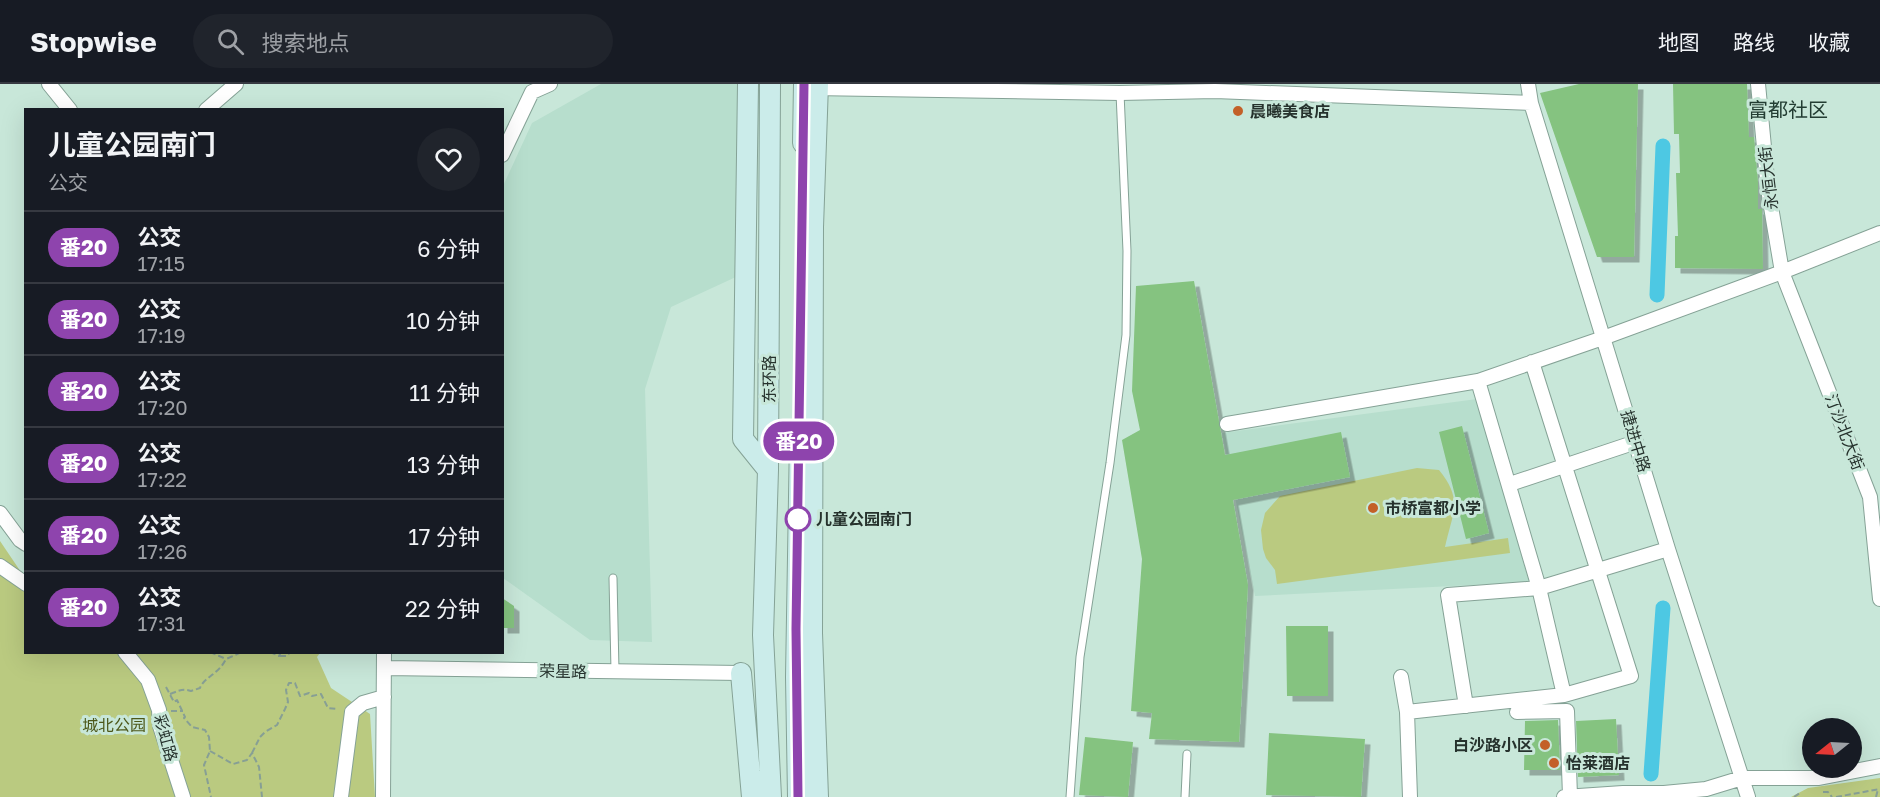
<!DOCTYPE html>
<html lang="zh">
<head>
<meta charset="utf-8">
<style>
  body { margin:0; font-family:"Golos Text","Noto Sans SC",sans-serif; background:#20242c; color:#f1f3f6; height:100vh; display:flex; flex-direction:column; font-size:22px; white-space:nowrap }
  * { box-sizing:border-box; margin:0 }
  p { font-size:20px; color:#9ea1a6 }
  .icon { flex:none; width:33px; height:33px; fill:none; stroke:currentColor; stroke-width:2; stroke-linecap:round; stroke-linejoin:round }
  .map { position:relative; flex:1; overflow:hidden }
  .panel { position:absolute; left:24px; top:24px; width:480px; height:546px; display:flex; flex-direction:column; background:#171b24; border-radius:0px; box-shadow:0 6px 24px #0002 }
  .panel>* { flex:none }
  .badge { padding:0 12px; border-radius:20px; font-size:21px; line-height:39px }
  .needle { width:39px; rotate:252deg }
  .fabs { position:absolute; left:1802px; top:634px; display:grid; gap:12px }
  .fabs a { display:grid; place-items:center; width:60px; height:60px; border-radius:50%; background:#171b24; box-shadow:0 6px 24px #0002; font-size:30px }
  .map>.badge { position:absolute; translate:-50% -50%; box-shadow:0 0 0 3px #fff }
  .round { display:grid; place-items:center; flex:none; width:63px; height:63px; border-radius:32px; background:#20242c }
  .overview { display:flex; align-items:center; justify-content:space-between; height:102px; padding:0 24px }
  h1 { font-size:28px; font-weight:700; line-height:45px }
  ul { padding:0; list-style:none }
  li { display:flex; align-items:center; gap:18px; height:72px; padding:0 24px; border-top:2px solid #363941 }
  li div { flex:1 }
  li b { display:block; font-size:22px }
  li em { font-style:normal }
  li .badge { min-width:66px; font-weight:700; text-align:center }
  header { display:flex; align-items:center; gap:36px; box-sizing:border-box; height:84px; padding:0 30px; background:#171b24; border-bottom:2px solid #363941 }
  header strong { font-size:28px }
  nav { display:flex; gap:33px; margin-inline-start:auto; font-size:21px }
  .search { width:420px; height:54px; background:#20242c; display:flex; align-items:center; gap:15px; box-sizing:border-box; padding:0 21px; border-radius:33px; color:#9ea1a6; font-size:22px }
  .map>svg:first-child { display:block }
  .built { fill:#b7decd }
  .green { fill:#baca80 }
  .lines { fill:none; stroke-linecap:round; stroke-linejoin:round }
  .canal { stroke:#4dc8e3; stroke-width:15 }
  .building { fill:#85c380; filter:url(#shadow) }
  .lane-casing { stroke:#85a296; stroke-width:9 }
  .street-casing { stroke:#85a296; stroke-width:16 }
  .secondary-casing { stroke:#85a296; stroke-width:22 }
  .path { stroke:#879f94; stroke-width:2; stroke-dasharray:6 3; stroke-linecap:butt }
  .lane { stroke:#fff; stroke-width:7 }
  .street { stroke:#fff; stroke-width:14 }
  .secondary { stroke:#cbecea; stroke-width:20 }
  .line-casing { stroke:#fff; stroke-width:14 }
  .line { stroke:#8e44ad; stroke-width:9 }
  .poi-dot { fill:#c36028; stroke:#c8e7d9; stroke-width:2 }
  .stop-dot { fill:#fff; stroke:#8e44ad; stroke-width:3 }
  .labels { text-anchor:middle; dominant-baseline:central; stroke-width:6; stroke-linejoin:round; paint-order:stroke }
  .poi-label { font-size:16px; font-weight:bold; fill:#26322d; stroke:#c8e7d9; text-anchor:start }
  .street-label { font-size:16px; fill:#26322d; stroke:#c8e7d9 }
  .stop-label { font-size:16px; font-weight:bold; fill:#26322d; stroke:#c8e7d9; text-anchor:start }
  .park-label { font-size:16px; fill:#4d581a; stroke:#c8e7d9 }
  .quarter-label { font-size:20px; fill:#233d33; stroke:#c8e7d9 }
</style>
</head>
<body>
<header>
<strong>Stopwise</strong>
<div class="search"><svg class="icon" aria-label="search" viewBox="0 0 24 24"><circle cx="10" cy="10" r="6"/><path d="M15 15l6 6"/></svg>搜索地点</div>
<nav><a>地图</a><a>路线</a><a>收藏</a></nav>
</header>
<div class="map">
<svg width="1880" height="713" viewBox="0 0 1880 713">
  <defs>
    <filter id="shadow"><feDropShadow dx="5.5" dy="5.5" stdDeviation="0" flood-color="#0004"/></filter>
  </defs>
  <rect width="100%" height="100%" fill="#c8e7d9"/>
  <!-- built -->
  <path class="built" d="M601,0H738V192L671,223L645,305L652,558L590,556L503,494V102L532,39Z
    M1477,315L1529,498L1255,512L1222,349Z"/>
  <!-- green -->
  <path class="green" d="M1417,384L1439,386C1464,416 1452,430 1445,463L1508,454L1510,469L1277,500L1275,486L1266,474L1263,465L1261,446L1265,429L1280,412Z
    M0,457L25,494L26,568L320,569L317,573L331,604L370,630L375,713H0Z
    M1880,694V713H1791L1808,704Z"/>
  <g class="lines">
    <!-- canal -->
    <path class="canal" d="M1657,211L1663,62
      M1651,690L1663,524"/>
  </g>
  <!-- building -->
  <path class="building" d="M1579,0H1638L1634,173H1597L1540,9Z
    M1673,0H1747L1749,53H1754L1758,98V125H1762L1763,185L1675,184V152H1678L1676,89H1680L1679,50H1674Z
    M1194,197L1225,371L1341,348L1350,393L1233,416L1248,501L1239,658L1149,655L1152,629L1131,627L1142,475L1122,356L1140,346L1132,307L1136,202Z
    M1462,342L1489,449L1466,455L1439,348Z
    M502,514L514,522V544H502Z
    M1286,542H1328V612H1287Z
    M1616,635L1619,691L1578,693L1576,637Z
    M1558,636L1560,686H1524L1525,637Z
    M1269,649L1365,655L1361,713L1266,711Z
    M1085,653L1133,658L1128,713L1079,711Z"/>
  <g class="lines">
    <!-- lane casing -->
    <g class="lane-casing">
      <path id="lane" d="M613,494L615,587
        M1070,713L1080,573L1110,379L1126,251L1127,167L1120,9
        M1185,713L1187,670"/>
    </g>
    <!-- street casing -->
    <g class="street-casing">
      <path id="street" d="M49,0L70,26
        M1528,0L1531,19L1668,465L1748,713
        M1758,0L1768,105L1782,188L1870,413L1880,515
        M811,4L1120,9L1215,7L1531,19
        M206,26L236,0
        M502,71L532,8L550,0
        M1532,278L1631,592L1564,611
        M1227,340L1478,297L1603,254L1782,188L1880,149
        M1510,400L1636,358
        M0,429L20,456L26,460
        M0,482L26,500
        M125,568L148,596L159,626L160,642L183,713
        M385,584L741,589
        M1401,593L1407,628
        M1466,622L1448,511L1539,504L1478,297
        M1517,628L1567,627L1570,712
        M341,713L352,628L363,619L384,613
        M383,713L384,568
        M1410,713L1407,628L1564,611L1539,504L1668,465
        M1564,713L1623,709H1664L1706,705L1742,694H1819L1880,682"/>
    </g>
    <!-- secondary casing -->
    <g class="secondary-casing">
      <path id="secondary" d="M748,0L743,355L768,386
        M770,0L768,386L763,551L771,713
        M818,0L813,143L812,549L818,713
        M803,59L804,0
        M741,589L752,713
        M798,713L796,593L800,353"/>
    </g>
    <!-- path -->
    <path class="path" d="M210,568L226,575
      M270,568L279,572L281,568
      M280,572H287L290,568
      M166,603L174,618L177,616L185,633L184,634L192,643L205,646L209,653L210,667L204,681L211,713
      M170,610C178,607 183,604 191,607L200,604C204,593 218,591 226,575L242,568
      M171,627H183
      M210,667L233,680L247,676L252,669L259,683L262,713
      M252,669L260,653L265,648L277,641L285,625L288,618L286,606L289,599H295L300,612L309,609L312,612L321,610L328,624L337,625
      M1823,708H1828L1832,713
      M1794,713L1800,709
      M1836,713L1880,705
      M1876,713L1878,705"/>
    <!-- lane -->
    <use href="#lane" class="lane"/>
    <!-- street -->
    <use href="#street" class="street"/>
    <!-- secondary -->
    <use href="#secondary" class="secondary"/>
  </g>
  <g class="lines">
    <!-- line casing -->
    <g class="line-casing">
      <path id="line" d="M798,713L796,545L804,0"/>
    </g>
    <!-- line -->
    <use href="#line" class="line"/>
  </g>
  <!-- markers -->
  <g class="poi-dot">
    <circle cx="1238" cy="27" r="6"/>
    <circle cx="1373" cy="424" r="6"/>
    <circle cx="1545" cy="661" r="6"/>
    <circle cx="1554" cy="679" r="6"/>
  </g>
  <circle class="stop-dot" cx="798" cy="435" r="12"/>
  <g class="labels">
    <!-- poi labels -->
    <g class="poi-label">
      <text x="1250" y="27">晨曦美食店</text>
      <text x="1385" y="424">市桥富都小学</text>
      <text x="1533" y="661" text-anchor="end">白沙路小区</text>
      <text x="1566" y="679">怡莱酒店</text>
    </g>
    <!-- street labels -->
    <g class="street-label">
      <text transform="translate(1768 94) rotate(-97)">永恒大街</text>
      <text transform="translate(769 295) rotate(-90)">东环路</text>
      <text transform="translate(1845 348) rotate(69)">汀沙北大街</text>
      <text transform="translate(1636 357) rotate(73)">捷进中路</text>
      <text transform="translate(563 587) rotate(1)">荣星路</text>
      <text transform="translate(166 654) rotate(75)">彩虹路</text>
    </g>
    <!-- stop labels -->
    <g class="stop-label">
      <text x="816" y="435">儿童公园南门</text>
    </g>
    <!-- park labels -->
    <g class="park-label">
      <text x="114" y="641">城北公园</text>
    </g>
    <!-- quarter labels -->
    <g class="quarter-label">
      <text x="1788" y="25">富都社区</text>
    </g>
  </g>
</svg>
<div class="fabs">
<a><svg class="needle" viewBox="-14 -14 28 28"><path d="M0-13l5 13h-10z" fill="#e53935"/><path d="M0 13l5-13h-10z" fill="#9ea1a6"/></svg></a>
</div>
<b class="badge" style="left:799px;top:357px;background:#8e44ad;color:#fff">番20</b>
<section class="panel">
<div class="overview"><div><h1>儿童公园南门</h1><p>公交</p></div><a class="round"><svg class="icon" aria-label="heart" viewBox="0 0 24 24"><path d="M12 20l-8-8c-3-5 5-10 8-4 3-6 11-1 8 4z"/></svg></a></div>
<ul>
<li><span class="badge" style="background:#8e44ad;color:#fff">番20</span><div><b>公交</b><p>17:15</p></div><em>6 分钟</em></li>
<li><span class="badge" style="background:#8e44ad;color:#fff">番20</span><div><b>公交</b><p>17:19</p></div><em>10 分钟</em></li>
<li><span class="badge" style="background:#8e44ad;color:#fff">番20</span><div><b>公交</b><p>17:20</p></div><em>11 分钟</em></li>
<li><span class="badge" style="background:#8e44ad;color:#fff">番20</span><div><b>公交</b><p>17:22</p></div><em>13 分钟</em></li>
<li><span class="badge" style="background:#8e44ad;color:#fff">番20</span><div><b>公交</b><p>17:26</p></div><em>17 分钟</em></li>
<li><span class="badge" style="background:#8e44ad;color:#fff">番20</span><div><b>公交</b><p>17:31</p></div><em>22 分钟</em></li>
</ul>
</section>
</div>
</body>
</html>
